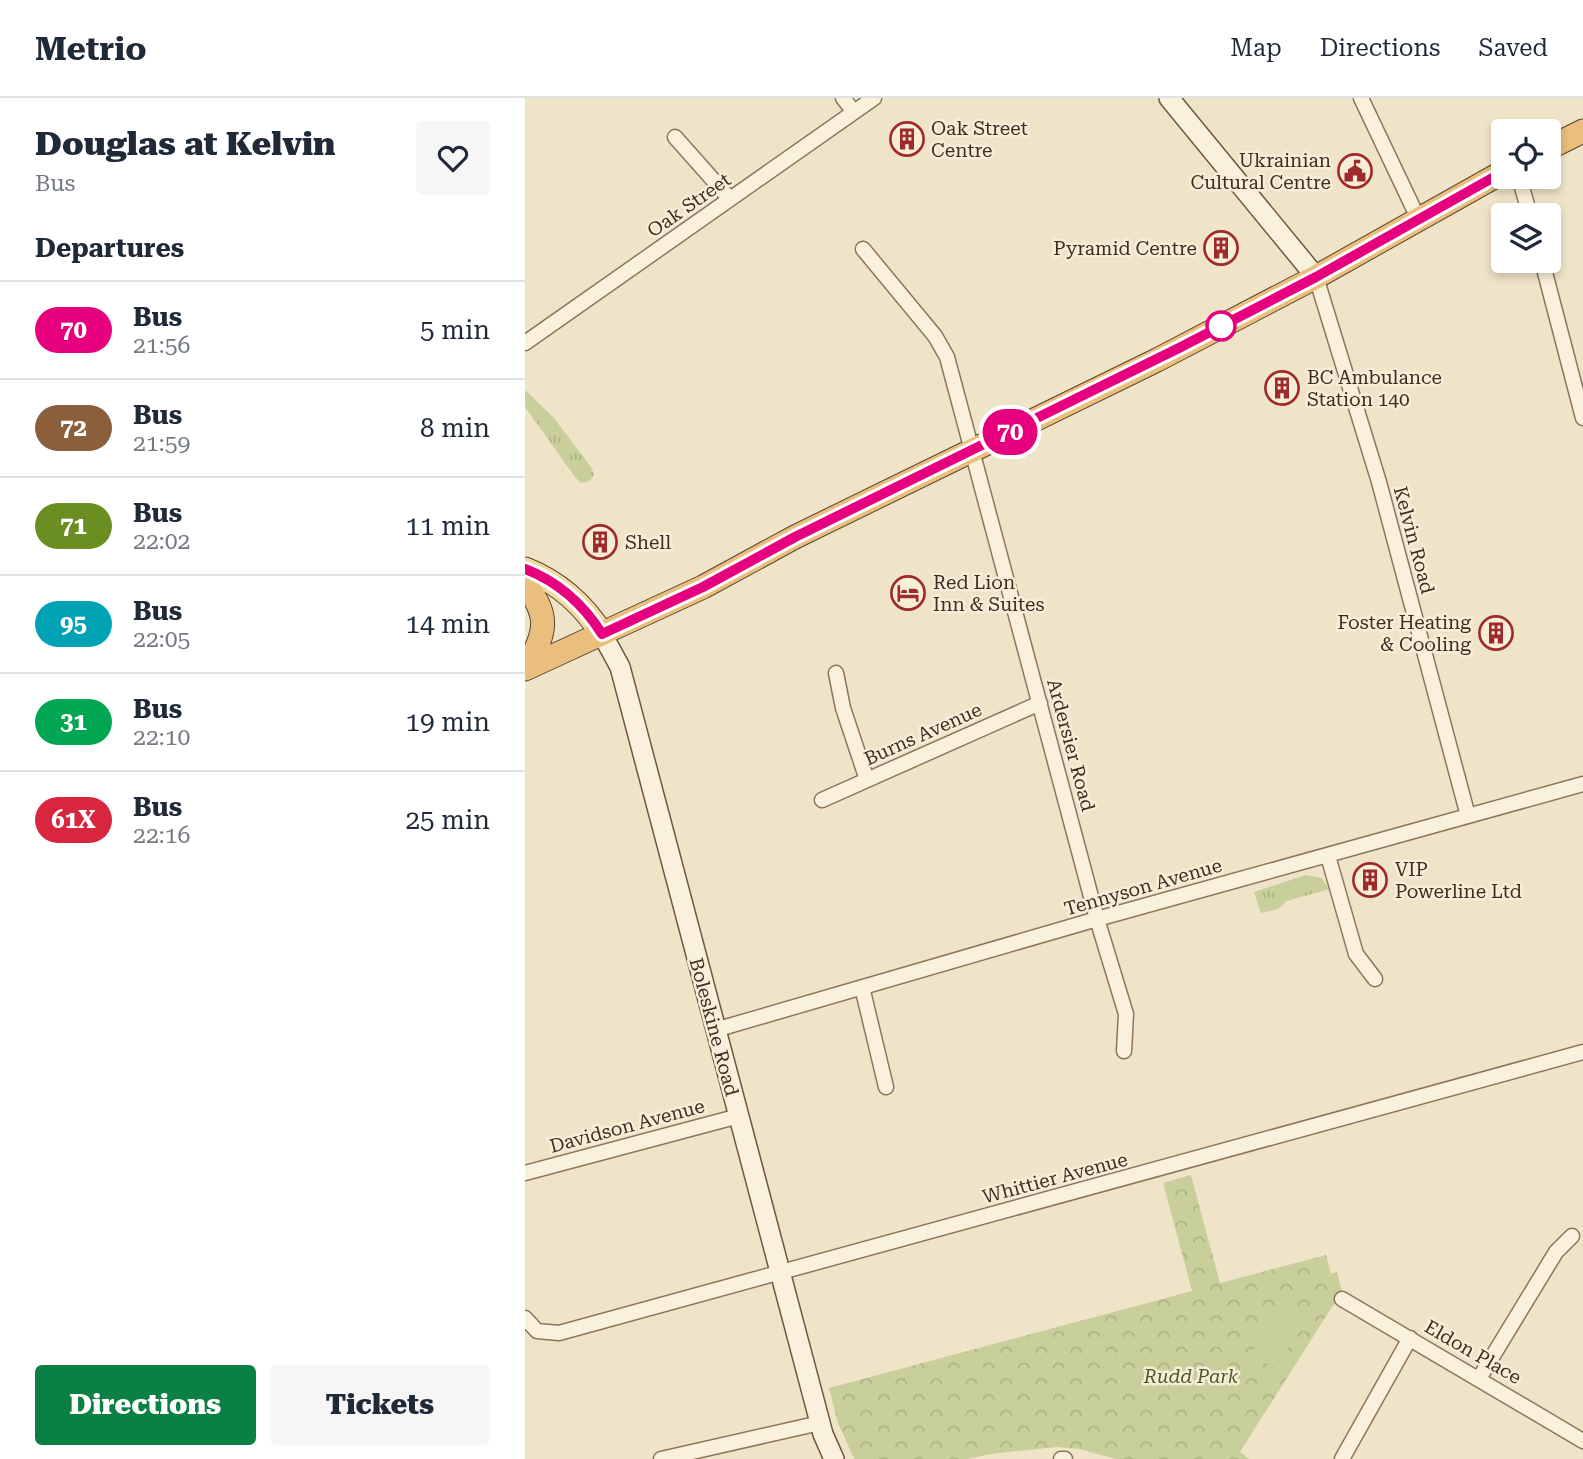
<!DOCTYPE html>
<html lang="en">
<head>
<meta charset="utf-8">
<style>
  body { margin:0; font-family:"Roboto Serif",serif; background:#f6f6f7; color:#1f2937; height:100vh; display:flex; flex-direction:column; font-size:26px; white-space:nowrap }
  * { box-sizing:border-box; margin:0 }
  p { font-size:23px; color:#747a83 }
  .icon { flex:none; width:38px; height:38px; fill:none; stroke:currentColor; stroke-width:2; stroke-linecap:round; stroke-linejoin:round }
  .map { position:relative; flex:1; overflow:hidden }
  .details { display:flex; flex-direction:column; background:#fff; width:525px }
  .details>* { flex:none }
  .badge { padding:0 14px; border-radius:23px; font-size:24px; line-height:46px }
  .controls { position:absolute; left:966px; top:21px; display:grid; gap:14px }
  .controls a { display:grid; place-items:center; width:70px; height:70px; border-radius:7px; background:#fff; box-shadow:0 4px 10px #0003; font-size:35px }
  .map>.badge { position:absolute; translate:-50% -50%; box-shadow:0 0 0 4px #fff }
  h2 { padding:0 35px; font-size:26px; line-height:63px }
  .round { display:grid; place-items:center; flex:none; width:74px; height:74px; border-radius:7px; background:#f6f6f7 }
  .overview { display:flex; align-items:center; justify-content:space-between; height:119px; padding:0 35px }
  h1 { font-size:33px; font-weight:800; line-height:52px }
  .primary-button { display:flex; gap:14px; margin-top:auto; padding:14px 35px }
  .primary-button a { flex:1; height:80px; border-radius:7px; background:#0b8043; color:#fff; font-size:28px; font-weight:800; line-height:80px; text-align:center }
  .primary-button a+a { background:#f6f6f7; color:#1f2937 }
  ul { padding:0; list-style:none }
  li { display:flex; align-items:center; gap:21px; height:98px; padding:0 35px; border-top:2px solid #e0e1e3 }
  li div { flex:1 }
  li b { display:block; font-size:26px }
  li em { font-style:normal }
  li .badge { min-width:77px; font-weight:700; text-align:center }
  header { display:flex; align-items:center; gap:42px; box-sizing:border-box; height:98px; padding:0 35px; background:#fff; border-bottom:2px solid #e0e1e3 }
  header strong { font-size:33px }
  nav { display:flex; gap:38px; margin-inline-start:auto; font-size:24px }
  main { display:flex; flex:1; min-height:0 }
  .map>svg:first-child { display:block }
  .grass { fill:url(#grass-tufts) }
  .forest { fill:url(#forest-crowns) }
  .pitch { fill:#c9cf9b }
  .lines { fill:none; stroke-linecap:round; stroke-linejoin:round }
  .minor-casing { stroke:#8d765c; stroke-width:17 }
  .secondary-casing { stroke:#6f573f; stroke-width:22 }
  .primary-casing { stroke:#5b4430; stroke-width:25 }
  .trunk-casing { stroke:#5b4430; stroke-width:25 }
  .minor { stroke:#faf1dc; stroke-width:14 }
  .secondary { stroke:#faf1dc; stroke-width:19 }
  .primary { stroke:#f3d9a0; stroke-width:23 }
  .trunk { stroke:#eabe7c; stroke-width:23 }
  .line-casing { stroke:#fff; stroke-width:16 }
  .line { stroke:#e6007e; stroke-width:10 }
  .stop-dot { fill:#fff; stroke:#e6007e; stroke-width:3.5 }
  .labels { text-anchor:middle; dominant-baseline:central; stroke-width:5; stroke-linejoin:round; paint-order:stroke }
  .poi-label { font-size:19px; fill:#3d2e20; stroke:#f7eed8; text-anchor:start }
  .street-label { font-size:19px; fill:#3d2e20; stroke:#f7eed8 }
  .park-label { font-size:19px; font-style:italic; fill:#4d5a26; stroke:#f7eed8 }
</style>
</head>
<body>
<header>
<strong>Metrio</strong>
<nav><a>Map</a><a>Directions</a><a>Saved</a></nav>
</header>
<main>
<section class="details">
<div class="overview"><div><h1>Douglas at Kelvin</h1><p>Bus</p></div><a class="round"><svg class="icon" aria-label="heart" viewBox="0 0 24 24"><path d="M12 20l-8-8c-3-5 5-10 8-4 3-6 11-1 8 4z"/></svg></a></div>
<h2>Departures</h2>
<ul>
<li><span class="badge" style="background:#e6007e;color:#fff">70</span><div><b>Bus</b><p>21:56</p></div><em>5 min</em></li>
<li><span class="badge" style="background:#8b5e3c;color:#fff">72</span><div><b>Bus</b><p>21:59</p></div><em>8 min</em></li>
<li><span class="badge" style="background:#6b8e23;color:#fff">71</span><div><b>Bus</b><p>22:02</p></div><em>11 min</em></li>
<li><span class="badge" style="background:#00a3b4;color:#fff">95</span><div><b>Bus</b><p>22:05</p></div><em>14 min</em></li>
<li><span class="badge" style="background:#00a651;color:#fff">31</span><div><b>Bus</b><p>22:10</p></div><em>19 min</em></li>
<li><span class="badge" style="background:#d7263d;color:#fff">61X</span><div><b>Bus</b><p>22:16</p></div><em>25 min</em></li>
</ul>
<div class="primary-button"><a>Directions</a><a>Tickets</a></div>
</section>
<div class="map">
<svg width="1058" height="1361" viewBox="0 0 1058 1361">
  <defs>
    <pattern id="grass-tufts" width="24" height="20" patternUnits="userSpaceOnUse" patternTransform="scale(1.75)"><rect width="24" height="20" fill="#c9cf9b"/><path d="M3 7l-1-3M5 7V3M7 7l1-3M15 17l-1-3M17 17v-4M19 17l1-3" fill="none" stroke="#aeb285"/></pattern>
    <pattern id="forest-crowns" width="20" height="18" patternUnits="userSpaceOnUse" patternTransform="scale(1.75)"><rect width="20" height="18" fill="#c9cf9b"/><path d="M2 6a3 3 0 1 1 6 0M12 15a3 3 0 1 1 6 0" fill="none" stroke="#aeb285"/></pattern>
  </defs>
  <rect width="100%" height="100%" fill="#f0e4c8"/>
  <!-- grass -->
  <path class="grass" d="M0,292L29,320L66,369L69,376L65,383L56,385L50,379L0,309Z
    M781,777L797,780L804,791L762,803L753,811L736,815L729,794Z"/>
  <!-- forest -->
  <path class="forest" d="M666,1077L695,1185L801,1157L806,1176L812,1174L817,1193L715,1354L724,1361H591L554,1351L532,1349L465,1356L443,1361H329L313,1325L304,1290L667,1193L638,1085Z"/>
  <!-- pitch -->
  <path class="pitch" d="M756,1208L780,1223L750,1270L726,1255Z"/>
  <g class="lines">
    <!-- minor casing -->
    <g class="minor-casing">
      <path id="minor" d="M318,0L329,14
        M836,0L893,120
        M150,39L205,101
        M994,79L1005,117
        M338,151L410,238L422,259L572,821L601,916L599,953
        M1017,163L1058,320
        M791,179L854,384L943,718
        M0,245L349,0
        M311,575L318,610L342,682
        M297,702L515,605
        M803,758L831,856L850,881
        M337,889L361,989
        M190,932L572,821L1058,686
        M0,1075L214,1018
        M817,1201L1058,1343
        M0,1220L12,1233L34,1235L1058,954
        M955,1279L1031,1154L1047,1138
        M136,1361L295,1325
        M536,1361H540
        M817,1361L885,1240"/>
    </g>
    <!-- secondary casing -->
    <g class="secondary-casing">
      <path id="secondary" d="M644,0L791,179
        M77,536L95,569L298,1336L309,1361"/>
    </g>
    <!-- primary casing -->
    <g class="primary-casing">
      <path id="primary" d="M0,471C33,484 58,506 77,536"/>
    </g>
    <!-- trunk casing -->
    <g class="trunk-casing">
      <path id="trunk" d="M1024,50L1058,33
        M0,485C26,521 20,532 3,569
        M0,571L178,489L270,439L632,262L791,179L978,74"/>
    </g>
    <!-- minor -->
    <use href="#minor" class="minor"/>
    <!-- secondary -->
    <use href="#secondary" class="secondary"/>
    <!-- primary -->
    <use href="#primary" class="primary"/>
    <!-- trunk -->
    <use href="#trunk" class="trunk"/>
  </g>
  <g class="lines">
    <!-- line casing -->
    <g class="line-casing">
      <path id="line" d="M0,471C34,484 58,506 77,536L178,489L270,439L654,250L791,179L978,74"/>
    </g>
    <!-- line -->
    <use href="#line" class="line"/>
  </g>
  <!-- icons -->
  <defs>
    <g id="building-ring" transform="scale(1.75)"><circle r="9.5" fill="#f7eed8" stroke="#9e2a2b" stroke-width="1.5"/><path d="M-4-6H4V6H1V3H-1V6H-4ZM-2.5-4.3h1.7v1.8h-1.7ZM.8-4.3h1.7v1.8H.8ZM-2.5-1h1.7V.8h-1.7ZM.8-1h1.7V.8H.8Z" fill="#9e2a2b"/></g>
    <g id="civic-ring" transform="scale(1.75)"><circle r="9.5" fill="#f7eed8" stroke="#9e2a2b" stroke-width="1.5"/><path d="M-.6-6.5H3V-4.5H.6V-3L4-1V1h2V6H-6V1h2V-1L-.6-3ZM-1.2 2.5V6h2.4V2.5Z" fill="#9e2a2b"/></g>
    <g id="hotel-ring" transform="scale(1.75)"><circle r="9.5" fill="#f7eed8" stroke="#9e2a2b" stroke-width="1.5"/><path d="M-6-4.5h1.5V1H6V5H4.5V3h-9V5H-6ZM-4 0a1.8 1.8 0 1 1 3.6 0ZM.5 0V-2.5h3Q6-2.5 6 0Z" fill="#9e2a2b"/></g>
  </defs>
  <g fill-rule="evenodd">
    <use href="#building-ring" x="382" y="41"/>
    <use href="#civic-ring" x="830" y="73"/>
    <use href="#building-ring" x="696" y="150"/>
    <use href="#building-ring" x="757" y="290"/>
    <use href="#building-ring" x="75" y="444"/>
    <use href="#hotel-ring" x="383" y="495"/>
    <use href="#building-ring" x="971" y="535"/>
    <use href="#building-ring" x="845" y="782"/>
  </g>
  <!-- markers -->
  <circle class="stop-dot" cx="696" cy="228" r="14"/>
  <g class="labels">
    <!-- poi labels -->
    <g class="poi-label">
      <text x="406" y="30">Oak Street<tspan x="406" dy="22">Centre</tspan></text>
      <text x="806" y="62" text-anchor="end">Ukrainian<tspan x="806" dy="22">Cultural Centre</tspan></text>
      <text x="672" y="150" text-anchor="end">Pyramid Centre</text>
      <text x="782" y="279">BC Ambulance<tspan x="782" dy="22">Station 140</tspan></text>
      <text x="100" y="444">Shell</text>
      <text x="408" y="484">Red Lion<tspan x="408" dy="22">Inn &amp; Suites</tspan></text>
      <text x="946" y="524" text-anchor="end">Foster Heating<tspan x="946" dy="22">&amp; Cooling</tspan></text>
      <text x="870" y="771">VIP<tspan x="870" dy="22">Powerline Ltd</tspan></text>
    </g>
    <!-- street labels -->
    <g class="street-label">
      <text transform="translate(164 107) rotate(-35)">Oak Street</text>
      <text transform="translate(889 442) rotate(75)">Kelvin Road</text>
      <text transform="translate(398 636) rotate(-24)">Burns Avenue</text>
      <text transform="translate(546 647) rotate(75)">Ardersier Road</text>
      <text transform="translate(618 789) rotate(-16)">Tennyson Avenue</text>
      <text transform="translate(189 929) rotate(75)">Boleskine Road</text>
      <text transform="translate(102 1028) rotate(-15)">Davidson Avenue</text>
      <text transform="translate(530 1080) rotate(-15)">Whittier Avenue</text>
      <text transform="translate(948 1254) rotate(30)">Eldon Place</text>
    </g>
    <!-- park labels -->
    <g class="park-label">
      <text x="666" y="1278">Rudd Park</text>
    </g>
  </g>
</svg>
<div class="controls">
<a><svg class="icon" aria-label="locate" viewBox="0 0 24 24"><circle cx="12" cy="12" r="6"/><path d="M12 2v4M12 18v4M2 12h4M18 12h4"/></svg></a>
<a><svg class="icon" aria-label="layers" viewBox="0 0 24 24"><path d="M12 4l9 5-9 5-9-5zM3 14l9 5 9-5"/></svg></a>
</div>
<b class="badge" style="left:485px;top:334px;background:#e6007e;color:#fff">70</b>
</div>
</main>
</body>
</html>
